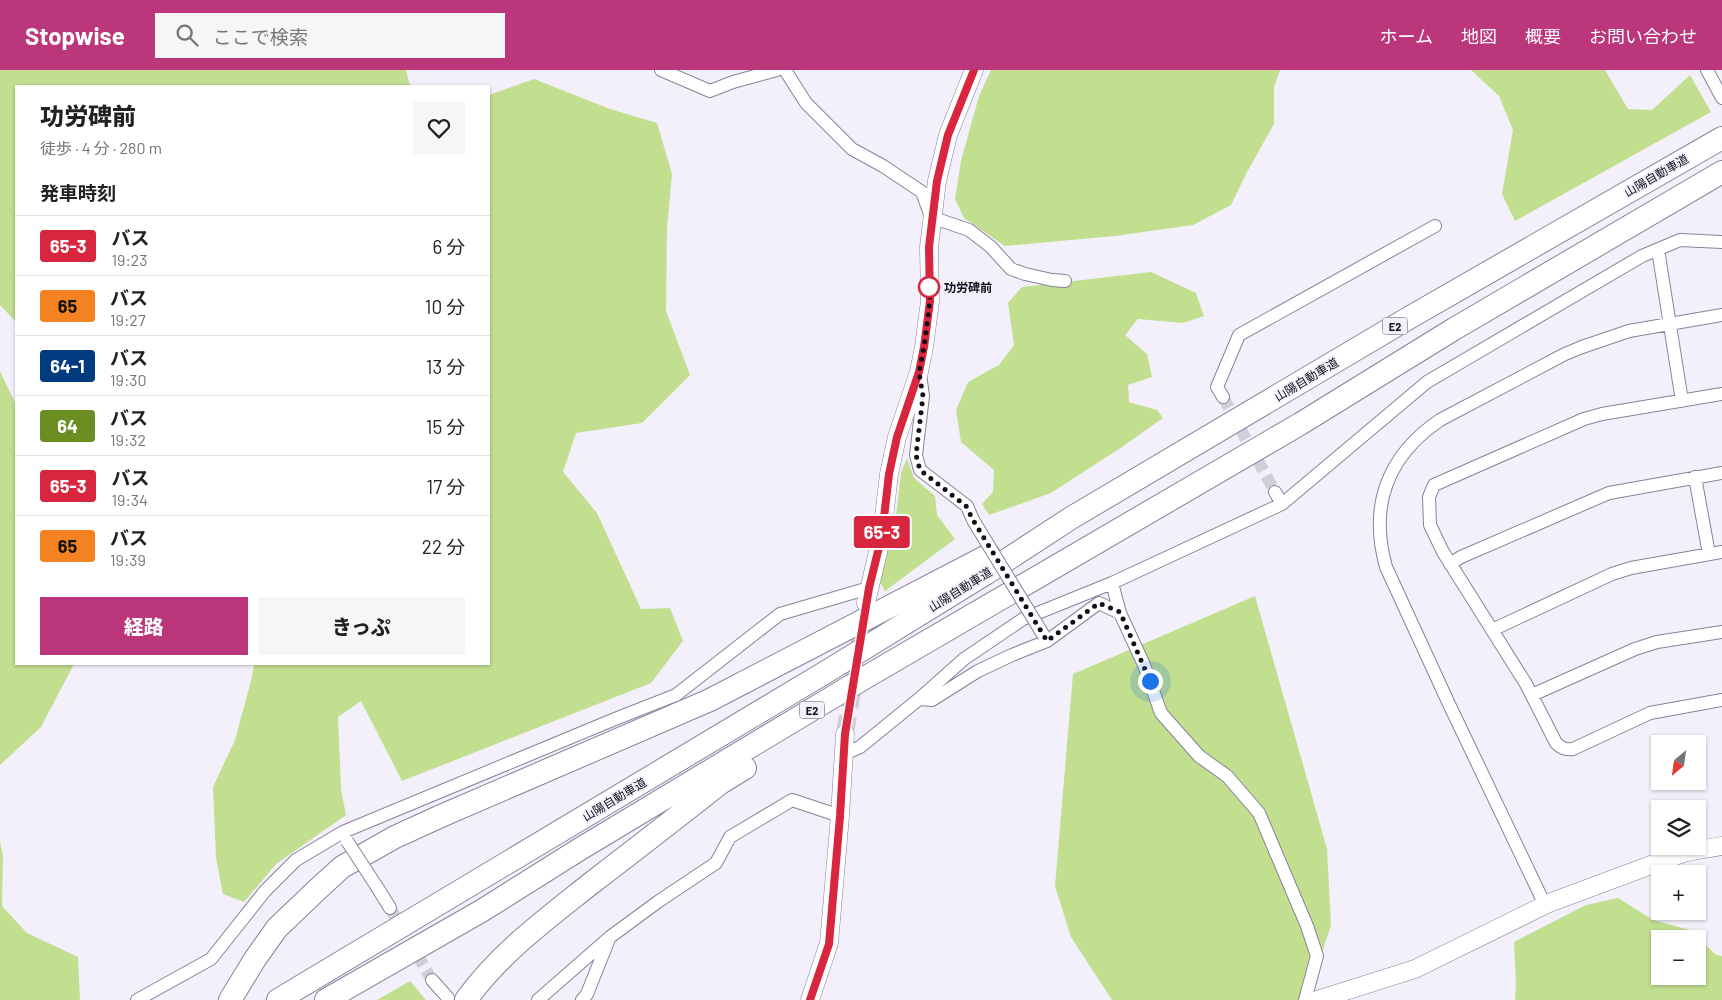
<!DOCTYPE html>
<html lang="ja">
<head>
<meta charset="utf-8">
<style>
  body { margin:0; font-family:Barlow,"Noto Sans JP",sans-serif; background:#f6f6f6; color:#222; height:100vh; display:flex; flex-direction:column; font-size:19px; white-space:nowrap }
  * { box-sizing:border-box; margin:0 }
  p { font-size:16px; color:#767676 }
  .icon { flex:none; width:28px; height:28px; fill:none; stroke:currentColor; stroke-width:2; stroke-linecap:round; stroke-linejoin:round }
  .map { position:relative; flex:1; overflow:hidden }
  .drawer { position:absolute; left:15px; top:15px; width:475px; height:580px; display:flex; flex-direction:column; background:#fff; border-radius:0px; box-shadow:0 1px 4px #0004 }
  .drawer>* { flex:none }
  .badge { padding:0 10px; border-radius:4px; font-size:18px; line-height:32px }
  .needle { width:32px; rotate:209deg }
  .buttons { position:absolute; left:1651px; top:665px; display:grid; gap:10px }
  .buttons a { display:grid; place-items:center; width:55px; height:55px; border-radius:0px; background:#fff; box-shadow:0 1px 4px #0004; font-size:25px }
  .you { position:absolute; width:25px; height:25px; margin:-12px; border:4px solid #fff; border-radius:50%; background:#1a73e8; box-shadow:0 0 0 8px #1a73e833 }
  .map>.badge { position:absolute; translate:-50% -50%; box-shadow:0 0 0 2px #fff }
  h2 { padding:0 25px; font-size:19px; line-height:45px }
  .round { display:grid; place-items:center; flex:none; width:52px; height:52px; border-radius:0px; background:#f6f6f6 }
  .overview { display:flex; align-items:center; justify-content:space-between; height:85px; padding:0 25px }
  h1 { font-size:24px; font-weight:800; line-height:38px }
  .action { display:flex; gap:10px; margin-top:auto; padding:10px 25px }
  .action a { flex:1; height:58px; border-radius:0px; background:#bb367a; color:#fff; font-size:20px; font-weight:800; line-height:58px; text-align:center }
  .action a+a { background:#f6f6f6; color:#222 }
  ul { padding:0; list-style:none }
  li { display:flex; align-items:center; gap:15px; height:60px; padding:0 25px; border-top:1px solid #e0e0e0 }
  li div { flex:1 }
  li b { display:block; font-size:19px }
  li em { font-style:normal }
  li .badge { min-width:55px; font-weight:700; text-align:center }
  header { display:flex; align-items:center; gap:30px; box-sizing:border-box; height:70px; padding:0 25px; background:#bb367a; color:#fff }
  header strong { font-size:24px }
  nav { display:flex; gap:28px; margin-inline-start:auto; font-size:18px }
  .search { width:350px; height:45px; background:#f6f6f6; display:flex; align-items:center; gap:12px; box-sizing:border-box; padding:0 18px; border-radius:0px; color:#767676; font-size:19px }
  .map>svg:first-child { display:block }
  .green { fill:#c2de8f; fill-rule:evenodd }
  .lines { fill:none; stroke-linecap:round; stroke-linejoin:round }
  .street-tunnel { stroke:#d1ceda; stroke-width:12; stroke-dasharray:12 6; stroke-linecap:butt }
  .secondary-tunnel { stroke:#d1ceda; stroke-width:18; stroke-dasharray:18 9; stroke-linecap:butt }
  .street-casing { stroke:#89819c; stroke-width:14 }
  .secondary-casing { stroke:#89819c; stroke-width:19 }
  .highway-casing { stroke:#89819c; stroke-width:24 }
  .street { stroke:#fff; stroke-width:12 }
  .secondary { stroke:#fff; stroke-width:18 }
  .highway { stroke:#fff; stroke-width:22 }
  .street-bridge-casing { stroke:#89819c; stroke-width:14; stroke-linecap:butt }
  .street-bridge { stroke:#fff; stroke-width:12 }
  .line-casing { stroke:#fff; stroke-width:11 }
  .line { stroke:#d7263d; stroke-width:8 }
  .walk { stroke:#120f19; stroke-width:5; stroke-dasharray:0 9 }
  .stop-dot { fill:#fff; stroke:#d7263d; stroke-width:2.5 }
  .labels { text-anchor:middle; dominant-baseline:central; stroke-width:4; stroke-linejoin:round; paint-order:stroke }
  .shield { fill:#f3f0fc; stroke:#56525d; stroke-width:1 }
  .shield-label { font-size:11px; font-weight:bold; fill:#120f19 }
  .street-label { font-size:12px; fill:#120f19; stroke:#f3f0fc }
  .stop-label { font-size:12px; font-weight:bold; fill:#120f19; stroke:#f3f0fc; text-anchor:start }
</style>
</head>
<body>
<header>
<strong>Stopwise</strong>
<div class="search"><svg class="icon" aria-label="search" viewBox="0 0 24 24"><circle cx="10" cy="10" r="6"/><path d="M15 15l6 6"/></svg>ここで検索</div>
<nav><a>ホーム</a><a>地図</a><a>概要</a><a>お問い合わせ</a></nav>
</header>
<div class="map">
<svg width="1722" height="930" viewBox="0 0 1722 930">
  <rect width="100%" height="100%" fill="#f3f0fc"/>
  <!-- green -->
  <path class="green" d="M0,0H406L409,13L413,16H16V252L0,235Z
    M991,0H1280L1274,17V54L1246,104L1231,135L1193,155L1115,166L1005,176L964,148L955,129L961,91L979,26Z
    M1471,0H1605L1628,39L1652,40L1690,5L1711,42L1515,151L1502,124L1513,60L1499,26Z
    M534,9L610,39L657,53L672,104L667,158L666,241L690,305L642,353L576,363L563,402L597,443L641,539L670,538L683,571L651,613L402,711L361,631L338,647L341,719L346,745L276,794L244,832L223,824L216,788L213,717L235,670L252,607L254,594H489V25Z
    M1151,202L1196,223L1204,246L1183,253L1138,249L1125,265L1147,284L1152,307L1128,315L1129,332L1157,340L1163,348L1122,377L1051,423L989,445L982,434L993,422L994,400L961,372L956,340L968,312L999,295L1014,275L1008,233L1022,217Z
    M0,301L16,335V594H74L41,657L0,695Z
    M907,388L914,408L935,426L937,445L955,469L885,521L879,510L896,447L901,403Z
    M1255,526L1327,779L1331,855L1307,930H1112L1071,867L1055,816L1073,604Z
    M0,771L3,786L2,836L27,863L78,887L80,930H0Z
    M1618,828L1653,850L1690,860L1716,885L1722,886V930H1515L1516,914L1514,872L1586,835ZM1660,869H1698V906H1660Z
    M410,911L426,930H377Z"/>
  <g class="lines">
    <!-- street-tunnel -->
    <path class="street-tunnel" d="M1223,327L1275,422
      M390,838L432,910"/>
    <!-- secondary-tunnel -->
    <path class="secondary-tunnel" d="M845,664L865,541"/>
    <!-- street casing -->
    <g class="street-casing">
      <path id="street" d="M661,0L710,21L733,12L777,0
        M785,0L806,33L852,79L883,96L922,122L931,147L969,160L991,177L1011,199L1025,204L1052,210L1065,211
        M1707,0L1722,28
        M1656,180L1659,186L1682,331
        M920,304L923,326L916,385L920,400L967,436L973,450
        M1722,324L1602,344L1584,349L1434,415L1429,427L1430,455L1443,482L1526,614L1556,673C1561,678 1565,680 1573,679L1650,643L1722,630
        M1223,327L1217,317L1239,265L1435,156
        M1695,407L1709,484
        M1275,422L1282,434
        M1450,494L1461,487L1609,423L1722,403
        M1112,513L1120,543L1144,595L1161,643L1199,686L1227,706L1259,743L1307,856L1317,886L1305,930
        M1492,560L1612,504L1631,498L1722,482
        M1532,625L1635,579L1657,572L1722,562
        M919,629L932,630L978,601L1012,585L1047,571L1099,533L1120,543
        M844,684L860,677L919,629L964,589L1023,549L1112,513L1282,434L1427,312L1642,186L1680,170L1722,172
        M377,817L390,838
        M1545,835L1449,634L1386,497C1369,436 1387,386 1440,350L1565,284L1582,277L1629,261L1722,245
        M432,910L448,928
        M137,930L211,889L265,821L296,790L343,762L615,649L676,625L780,544L869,518
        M538,930L610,867L659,831L716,793L730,767L792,730L840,746
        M582,930L587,924L609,869"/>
    </g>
    <!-- secondary casing -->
    <g class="secondary-casing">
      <path id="secondary" d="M866,533L882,465L889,404L897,367L919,302L924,277L930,231L929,177L937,111L948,65L974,0
        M810,930L829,873L840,746L845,664
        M1317,930L1415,899L1549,833L1686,782L1722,776"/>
    </g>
    <!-- highway casing -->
    <g class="highway-casing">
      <path id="highway" d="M230,930L255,889L277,858L319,818L342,797L395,767L441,746L710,630L989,485
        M278,930L826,602L985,504L1071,448L1407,249L1722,68
        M326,930L483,840L580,779L861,610L1300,354L1454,259L1722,102
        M466,930C499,884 545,850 589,815C632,782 676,748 719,714L745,698"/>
    </g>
    <!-- street -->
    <use href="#street" class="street"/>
    <!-- secondary -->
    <use href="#secondary" class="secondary"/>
    <!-- highway -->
    <use href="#highway" class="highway"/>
    <!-- street-bridge casing -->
    <g class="street-bridge-casing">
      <path id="street-bridge" d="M973,450L1044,566
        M347,771L377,817"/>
    </g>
    <!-- street-bridge -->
    <use href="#street-bridge" class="street-bridge"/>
  </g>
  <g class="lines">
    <!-- line casing -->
    <g class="line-casing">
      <path id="line" d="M810,930L829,874L840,746L845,664L869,518L882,465L889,404L897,367L919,302L924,277L930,231L929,177L937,111L948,65L974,0"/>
    </g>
    <!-- line -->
    <use href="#line" class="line"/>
    <!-- walk -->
    <path class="walk" d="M929,217V213L930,231L924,277L919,302L923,326L916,385L920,400L966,436L973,450L1047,571L1099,533L1120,542L1150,611"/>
  </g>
  <!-- markers -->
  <circle class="stop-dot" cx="929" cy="217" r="10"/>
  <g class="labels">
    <!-- shield labels -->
    <g class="shield">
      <rect x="1382.5" y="247.5" width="25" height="17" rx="4"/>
      <rect x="799.5" y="631.5" width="25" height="17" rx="4"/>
    </g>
    <g class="shield-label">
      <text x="1395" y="256">E2</text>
      <text x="812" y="640">E2</text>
    </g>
    <!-- street labels -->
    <g class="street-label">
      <text transform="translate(1656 105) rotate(-30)">山陽自動車道</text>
      <text transform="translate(1306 309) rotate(-31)">山陽自動車道</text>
      <text transform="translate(960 519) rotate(-32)">山陽自動車道</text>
      <text transform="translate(614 729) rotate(-31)">山陽自動車道</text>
    </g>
    <!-- stop labels -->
    <g class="stop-label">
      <text x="944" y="217">功労碑前</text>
    </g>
  </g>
</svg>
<div class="buttons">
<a><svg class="needle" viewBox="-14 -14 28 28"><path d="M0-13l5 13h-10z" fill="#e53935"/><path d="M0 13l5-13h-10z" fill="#767676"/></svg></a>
<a><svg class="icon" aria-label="layers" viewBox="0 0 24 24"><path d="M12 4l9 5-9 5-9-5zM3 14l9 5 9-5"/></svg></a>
<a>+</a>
<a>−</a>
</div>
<div class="you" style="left:1150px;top:611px"></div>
<b class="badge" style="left:882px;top:462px;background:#d7263d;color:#fff">65-3</b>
<section class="drawer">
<div class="overview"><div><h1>功労碑前</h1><p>徒歩 · 4 分 · 280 m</p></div><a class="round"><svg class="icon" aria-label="heart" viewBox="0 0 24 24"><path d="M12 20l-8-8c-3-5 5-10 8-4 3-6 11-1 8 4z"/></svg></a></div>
<h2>発車時刻</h2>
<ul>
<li><span class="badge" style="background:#d7263d;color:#fff">65-3</span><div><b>バス</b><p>19:23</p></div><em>6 分</em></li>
<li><span class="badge" style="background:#f58220;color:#111">65</span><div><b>バス</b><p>19:27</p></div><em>10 分</em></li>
<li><span class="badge" style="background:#003b80;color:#fff">64-1</span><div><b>バス</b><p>19:30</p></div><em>13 分</em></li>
<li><span class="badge" style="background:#6b8e23;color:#fff">64</span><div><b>バス</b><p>19:32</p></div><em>15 分</em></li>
<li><span class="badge" style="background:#d7263d;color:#fff">65-3</span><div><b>バス</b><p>19:34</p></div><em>17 分</em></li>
<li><span class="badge" style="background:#f58220;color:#111">65</span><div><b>バス</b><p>19:39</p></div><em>22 分</em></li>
</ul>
<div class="action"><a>経路</a><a>きっぷ</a></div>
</section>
</div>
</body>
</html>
